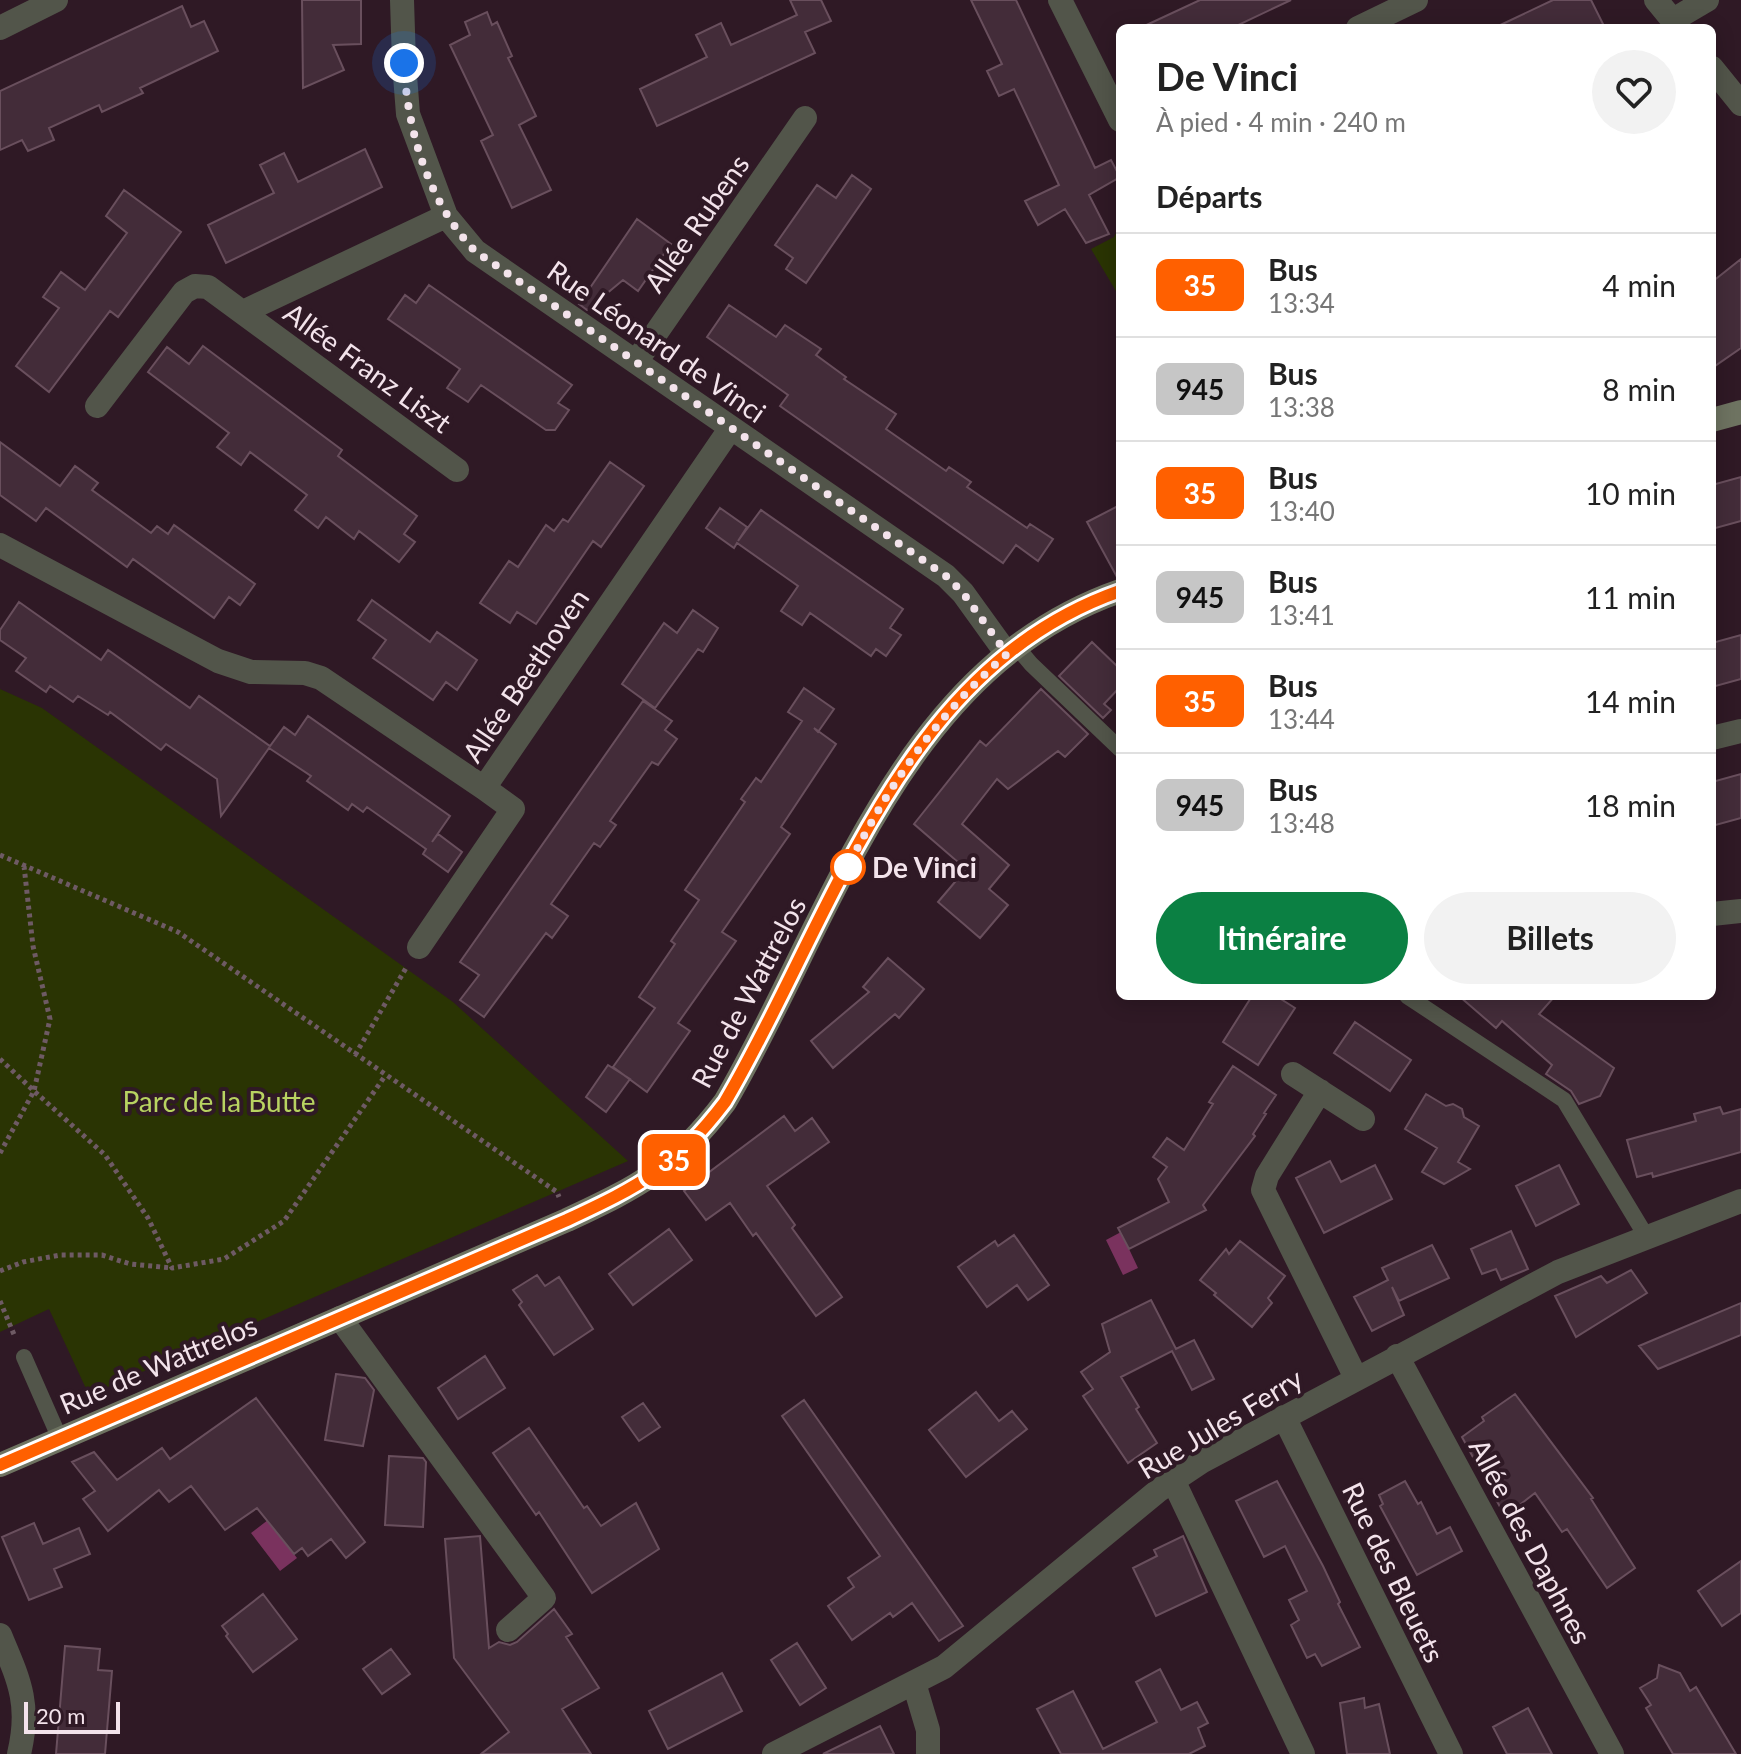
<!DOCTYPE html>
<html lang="fr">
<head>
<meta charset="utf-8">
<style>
  body { margin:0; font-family:Lato,sans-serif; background:#f2f2f2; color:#222; height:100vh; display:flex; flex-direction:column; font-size:30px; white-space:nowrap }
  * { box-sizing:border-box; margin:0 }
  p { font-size:26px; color:#767676 }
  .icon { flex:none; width:44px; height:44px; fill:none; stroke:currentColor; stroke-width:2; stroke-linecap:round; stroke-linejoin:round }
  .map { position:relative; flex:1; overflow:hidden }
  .sheet { position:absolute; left:1116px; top:24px; width:600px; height:976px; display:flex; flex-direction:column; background:#fff; border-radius:12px; box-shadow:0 4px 20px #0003 }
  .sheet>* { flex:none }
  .badge { padding:0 16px; border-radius:12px; font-size:28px; line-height:52px }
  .scale { position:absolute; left:24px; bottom:20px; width:96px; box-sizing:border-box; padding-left:8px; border:4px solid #f3e3eb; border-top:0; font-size:22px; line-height:28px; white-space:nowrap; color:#f3e3eb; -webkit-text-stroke:6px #2f1925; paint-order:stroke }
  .you { position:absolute; width:40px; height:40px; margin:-20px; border:6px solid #fff; border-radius:50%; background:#1a73e8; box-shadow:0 0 0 12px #1a73e833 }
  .map>.badge { position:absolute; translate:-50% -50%; box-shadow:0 0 0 4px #fff }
  h2 { padding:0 40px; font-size:30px; line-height:72px }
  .round { display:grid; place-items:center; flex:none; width:84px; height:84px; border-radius:42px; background:#f2f2f2 }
  .overview { display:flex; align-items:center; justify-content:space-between; height:136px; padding:0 40px }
  h1 { font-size:38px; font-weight:700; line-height:60px }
  .button { display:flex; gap:16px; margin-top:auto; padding:16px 40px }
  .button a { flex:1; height:92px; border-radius:48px; background:#0b8043; color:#fff; font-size:32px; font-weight:700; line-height:92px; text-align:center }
  .button a+a { background:#f2f2f2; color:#222 }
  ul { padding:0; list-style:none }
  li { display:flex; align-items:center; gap:24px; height:104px; padding:0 40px; border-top:2px solid #e0e0e0 }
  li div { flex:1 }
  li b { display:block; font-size:30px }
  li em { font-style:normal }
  li .badge { min-width:88px; font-weight:700; text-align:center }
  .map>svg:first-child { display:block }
  .green { fill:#2a3403 }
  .water { fill:#7a325e }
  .building { fill:#432c39; stroke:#694f5d; stroke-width:2 }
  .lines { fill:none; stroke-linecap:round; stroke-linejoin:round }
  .path { stroke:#6e5a64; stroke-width:5; stroke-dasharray:4 4; stroke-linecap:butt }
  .lane { stroke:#52554a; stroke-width:16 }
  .street { stroke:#52554a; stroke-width:24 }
  .secondary { stroke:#6e7361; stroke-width:24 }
  .line-casing { stroke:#fff; stroke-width:18 }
  .line { stroke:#ff6000; stroke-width:12 }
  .walk { stroke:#f3e3eb; stroke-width:8; stroke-dasharray:0 14.4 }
  .stop-dot { fill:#fff; stroke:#ff6000; stroke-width:4 }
  .labels { text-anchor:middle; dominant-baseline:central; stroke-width:8; stroke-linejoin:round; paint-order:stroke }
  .street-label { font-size:28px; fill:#f3e3eb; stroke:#2f1925 }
  .stop-label { font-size:28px; font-weight:bold; fill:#f3e3eb; stroke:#2f1925; text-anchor:start }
  .park-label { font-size:28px; fill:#b8d361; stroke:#2f1925 }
</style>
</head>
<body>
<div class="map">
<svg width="1741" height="1754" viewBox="0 0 1741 1754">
  <rect width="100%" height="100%" fill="#2f1925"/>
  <!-- green -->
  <path class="green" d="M1120,226V298L1091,249L1114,237Z
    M0,689L42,708L453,1002L628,1161L89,1395L49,1309L0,1332Z"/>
  <!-- water -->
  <path class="water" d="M1121,1232L1138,1268L1123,1275L1106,1240Z
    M268,1520L297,1558L280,1571L251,1533Z"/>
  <!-- building -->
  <path class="building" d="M302,0H361V44L333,45L344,70L303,88Z
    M790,0H821L831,21L805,32L815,53L657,126L640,89L707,57L696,35L721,23L731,45L797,15Z
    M971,0H1016L1095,168L1111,160L1120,177L1089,195L1109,234L1086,243L1065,209L1038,225L1025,201L1059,185L1014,89L999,96L987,71L1002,64Z
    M1200,0H1291L1232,28H1140Z
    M1553,0H1591L1605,28H1494Z
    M182,6L191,27L204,21L218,51L140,88L143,93L102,112L99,105L49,128L54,140L28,151L22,140L0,150V91Z
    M487,12L492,25L497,22L512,56L508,58L536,116L519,125L551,190L512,208L481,141L493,135L450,45L470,35L465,22Z
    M365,149L382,187L226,263L208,225L274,193L260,165L284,153L298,182Z
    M852,175L871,189L806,283L786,269L793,258L775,245L817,185L836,198Z
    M124,190L181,232L118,317L110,311L49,392L16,366L59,308L43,297L61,272L85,290L127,233L106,216Z
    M637,219L671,244L638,291L623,280L587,310L579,304Z
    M1741,259V348L1712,368V282Z
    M429,285L572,385L558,403L569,410L555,430H546L481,385L468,402L447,388L460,369L388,319L405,295L416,303Z
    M729,305L776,337L785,325L821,349L816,355L846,377L844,379L896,414L886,429L946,471L949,467L971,482L967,487L1027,528L1030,524L1053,539L1038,561L1016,545L1003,563L780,406L788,395L707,337Z
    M203,346L342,450L338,456L417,516L404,534L415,542L399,562L359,531L354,539L326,517L318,528L295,510L307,495L250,452L241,465L217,447L229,433L148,372L167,347L189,364Z
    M0,442L60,486L75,466L98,483L92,490L151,533L157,526L168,534L174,525L255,584L240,605L229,597L214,618L133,559L127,567L46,508L36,521L0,495Z
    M610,462L644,486L601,547L593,541L536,624L517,612L510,623L480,603L509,561L518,567L546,525L554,531L563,519L568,522Z
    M1741,477V521L1712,529V485Z
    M1120,505V576L1117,577L1087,522Z
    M720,508L747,527L738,541L761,510L903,609L890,628L901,635L886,656L876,649L871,656L810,613L802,625L781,611L798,586L737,543L734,548L706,528Z
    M372,600L430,642L437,632L477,660L457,690L446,682L433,700L373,658L386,640L358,620Z
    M19,602L101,660L108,650L190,708L199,696L270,746L284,727L295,735L308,716L450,816L432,842L438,834L462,852L448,872L423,854L426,849L367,807L363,812L352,804L348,810L307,781L311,776L269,748L221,816L217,779L166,744L161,750L110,712L108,715L78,696L73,702L50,686L46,692L16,671L26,658L0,640V630Z
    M693,610L718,628L703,652L698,649L655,708L622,684L664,623L677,633Z
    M1741,635V679L1712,687V643Z
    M1092,642L1120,669V687L1104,704L1111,710L1103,718L1059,676Z
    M804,688L834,709L818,732L814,728L836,744L781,827L790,834L722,932L736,941L678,1023L690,1031L647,1092L613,1067L655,1008L639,997L675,944L671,941L699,900L685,890L745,802L741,799L756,778L761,782L802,721L788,712Z
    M1041,689L1088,734L1065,757L1058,751L1008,789L997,779L962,824L1009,865L989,889L1008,905L980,938L938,902L966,869L914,824L980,741L986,746Z
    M643,701L672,721L665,730L677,739L658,765L652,762L610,821L616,825L600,847L594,843L551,904L568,916L552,938L546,933L484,1017L460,1000L479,975L460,962Z
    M1741,774V818L1712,826V782Z
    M888,958L924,989L899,1018L895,1014L833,1068L811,1041L869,992L863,987Z
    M1252,996H1276L1295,1008L1258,1065L1223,1042Z
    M1459,996H1555L1539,1014L1614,1068L1600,1096L1579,1104L1571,1091L1546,1074L1552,1065L1502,1021L1496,1028Z
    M1355,1022L1411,1060L1390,1091L1334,1053Z
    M608,1065L630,1079L606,1112L586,1097Z
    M1233,1066L1276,1095L1264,1113L1266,1114L1253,1134L1255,1136L1203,1205L1206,1210L1129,1249L1118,1228L1169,1202L1158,1179L1167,1167L1153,1157L1167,1138L1184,1150L1213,1104L1209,1102Z
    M1426,1094L1446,1106L1453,1104L1462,1109L1464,1117L1479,1126L1458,1162L1470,1169L1444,1184L1422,1172L1437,1148L1405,1129Z
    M1720,1107L1723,1114L1741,1109V1152L1653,1177L1652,1173L1637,1177L1627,1140L1696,1121L1694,1114Z
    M784,1116L795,1131L812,1118L829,1142L767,1186L795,1225L792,1228L842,1297L816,1316L756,1233L753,1236L730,1203L706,1220L684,1191Z
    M1330,1161L1341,1182L1375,1165L1392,1199L1324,1233L1296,1178Z
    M1559,1165L1579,1204L1536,1226L1516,1186Z
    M669,1229L692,1260L633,1305L609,1274Z
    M1511,1231L1528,1269L1501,1280L1496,1269L1482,1274L1471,1249Z
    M1014,1235L1049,1285L1028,1300L1017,1285L987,1307L958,1267L995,1241L998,1246Z
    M1240,1241L1285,1276L1268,1298L1272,1303L1252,1327L1214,1295L1216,1293L1200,1280L1226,1249L1229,1254Z
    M1432,1245L1449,1278L1399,1301L1392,1287L1404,1315L1372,1331L1354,1297L1388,1280L1382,1268Z
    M1631,1270L1647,1293L1576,1337L1555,1296L1601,1276L1607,1283Z
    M537,1275L545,1286L559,1277L593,1329L554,1355L519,1305L522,1302L513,1290Z
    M1151,1300L1176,1349L1194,1340L1214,1379L1192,1390L1172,1351L1121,1377L1139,1407L1136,1409L1157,1443L1128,1463L1083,1396L1093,1389L1081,1372L1110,1352L1102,1324Z
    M1741,1303V1335L1658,1369L1639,1346Z
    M485,1356L505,1388L458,1419L438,1388Z
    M336,1374L365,1378L374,1390L363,1446L325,1440Z
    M976,1392L999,1421L1012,1411L1027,1429L966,1477L929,1430Z
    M1515,1394L1593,1498L1591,1499L1635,1568L1607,1588L1567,1529L1562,1532L1535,1493L1505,1516L1462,1437L1484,1421L1482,1417Z
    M256,1398L365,1542L346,1558L331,1539L308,1556L302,1548L294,1554L257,1508L225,1530L191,1486L169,1502L159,1490L108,1531L83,1499L95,1491L72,1462L94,1452L117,1480L162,1448L170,1459Z
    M804,1400L963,1626L939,1641L912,1603L893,1617L890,1613L852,1640L828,1606L854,1587L848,1578L880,1556L782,1416Z
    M643,1403L660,1427L639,1441L622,1417Z
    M529,1428L584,1508L587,1506L601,1526L636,1503L659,1549L592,1593L539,1512L536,1515L493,1453Z
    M389,1456L423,1458L426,1462L423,1527L385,1525Z
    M1277,1481L1323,1566L1340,1602L1338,1604L1360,1647L1322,1666L1315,1654L1307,1658L1291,1625L1299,1620L1289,1600L1307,1591L1285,1546L1264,1557L1236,1501Z
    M1405,1481L1418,1504L1421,1502L1437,1534L1450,1527L1462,1551L1417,1575L1380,1506L1383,1504L1379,1495Z
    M34,1523L43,1544L79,1528L90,1554L54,1569L62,1587L29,1600L2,1537Z
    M480,1536L489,1648L499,1642L510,1645L517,1642L554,1609L572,1634L566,1637L599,1688L562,1709L591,1754H481L509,1732L454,1658L445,1539Z
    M1183,1536L1207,1592L1156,1616L1133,1568L1157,1556L1154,1550Z
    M1741,1561V1613L1722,1626L1698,1591Z
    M263,1594L297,1639L253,1672L226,1636L228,1634L222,1626Z
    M797,1643L826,1688L800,1705L771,1660Z
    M65,1646L100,1649L98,1670L112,1671L105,1754H56Z
    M391,1649L410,1674L382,1694L363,1669Z
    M1659,1665L1680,1673L1690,1691L1696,1687L1736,1754H1673L1646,1708L1651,1705L1640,1688L1657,1678Z
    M1160,1669L1181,1710L1197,1702L1208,1723L1198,1728L1205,1746L1189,1754H1061L1037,1709L1073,1691L1103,1749L1157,1722L1136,1682Z
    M722,1673L742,1711L668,1749L649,1711Z
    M1364,1698L1365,1708L1379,1704L1390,1754H1347L1340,1703Z
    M1528,1708L1552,1754H1507L1493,1727Z
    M880,1726L894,1754H823Z"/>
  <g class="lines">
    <!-- path -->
    <path class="path" d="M0,855L178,932L557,1192L559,1197
      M355,1055L406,968
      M0,1059L34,1091L50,1019L33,946L24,866
      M0,1153L34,1091L105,1155L148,1218L172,1268L224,1259L284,1221L385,1076
      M0,1271L23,1262L60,1255H102L130,1264L172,1268
      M0,1301L15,1337"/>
    <!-- lane -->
    <path class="lane" d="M1016,646L1031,664L1120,749
      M1407,996L1564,1100L1646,1236
      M24,1357L60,1439"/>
    <!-- street -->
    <path class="street" d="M402,0L404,63L408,114L446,216L475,251L946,576L963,593L1007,654
      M1060,0L1120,120
      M1656,0L1679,28
      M1673,20L1707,0
      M0,28L56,0
      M1358,28L1416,0
      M1712,68L1741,104
      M243,312L446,216
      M636,362L805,118
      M97,406L184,292L195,286L208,287L457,470
      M0,545L218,661L251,672L305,673L321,678L484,788
      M1712,738L1741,731
      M1712,914L1741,911
      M419,947L513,809L484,788L730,429
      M1293,1074L1363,1119
      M1320,1091L1267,1176L1263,1190L1356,1378
      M340,1318L544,1598L508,1630
      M1397,1356L1612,1754
      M1284,1417L1451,1754
      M1173,1480L1303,1754
      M0,1635C19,1680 31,1704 19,1754
      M914,1683L928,1730V1754
      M774,1754L944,1667L1159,1490L1201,1462L1558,1272L1741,1201"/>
    <!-- secondary -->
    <path class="secondary" d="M1712,420L1741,412
      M0,1465L567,1220C640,1186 675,1168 725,1102C832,919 899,668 1120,591"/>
  </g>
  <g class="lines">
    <!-- line casing -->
    <g class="line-casing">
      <path id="line" d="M0,1465L567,1220C640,1186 675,1168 725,1102C833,919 898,669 1120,591"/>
    </g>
    <!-- line -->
    <use href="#line" class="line"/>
    <!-- walk -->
    <path class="walk" d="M404,63C407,130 428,202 475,251L946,576L963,593L1007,654C938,714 888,785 848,867"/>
  </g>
  <!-- markers -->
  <circle class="stop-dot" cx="848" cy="867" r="16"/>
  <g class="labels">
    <!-- street labels -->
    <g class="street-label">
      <text transform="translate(696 223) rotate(-55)">Allée Rubens</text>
      <text transform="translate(657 341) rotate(35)">Rue Léonard de Vinci</text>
      <text transform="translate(368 367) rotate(36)">Allée Franz Liszt</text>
      <text transform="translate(525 675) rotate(-56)">Allée Beethoven</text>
      <text transform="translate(748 992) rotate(-62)">Rue de Wattrelos</text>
      <text transform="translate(158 1364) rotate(-23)">Rue de Wattrelos</text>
      <text transform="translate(1220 1423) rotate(-31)">Rue Jules Ferry</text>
      <text transform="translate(1531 1541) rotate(62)">Allée des Daphnes</text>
      <text transform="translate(1394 1572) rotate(64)">Rue des Bleuets</text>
    </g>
    <!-- stop labels -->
    <g class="stop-label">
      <text x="872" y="867">De Vinci</text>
    </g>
    <!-- park labels -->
    <g class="park-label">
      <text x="219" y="1101">Parc de la Butte</text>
    </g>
  </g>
</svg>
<div class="scale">20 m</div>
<div class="you" style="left:404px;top:63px"></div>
<b class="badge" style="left:674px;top:1160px;background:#ff6000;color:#fff">35</b>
<section class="sheet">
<div class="overview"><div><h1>De Vinci</h1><p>À pied · 4 min · 240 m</p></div><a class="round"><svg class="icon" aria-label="heart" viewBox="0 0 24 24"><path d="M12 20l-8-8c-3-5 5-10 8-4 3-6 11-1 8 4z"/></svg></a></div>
<h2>Départs</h2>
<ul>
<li><span class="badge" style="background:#ff6000;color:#fff">35</span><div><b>Bus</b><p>13:34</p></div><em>4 min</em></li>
<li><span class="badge" style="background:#c6c6c6;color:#111">945</span><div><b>Bus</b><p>13:38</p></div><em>8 min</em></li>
<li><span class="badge" style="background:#ff6000;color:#fff">35</span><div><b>Bus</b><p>13:40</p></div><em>10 min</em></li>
<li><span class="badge" style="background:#c6c6c6;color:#111">945</span><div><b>Bus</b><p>13:41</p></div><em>11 min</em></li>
<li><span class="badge" style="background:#ff6000;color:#fff">35</span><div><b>Bus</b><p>13:44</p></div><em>14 min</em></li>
<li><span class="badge" style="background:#c6c6c6;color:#111">945</span><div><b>Bus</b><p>13:48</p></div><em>18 min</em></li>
</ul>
<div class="button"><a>Itinéraire</a><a>Billets</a></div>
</section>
</div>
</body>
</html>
